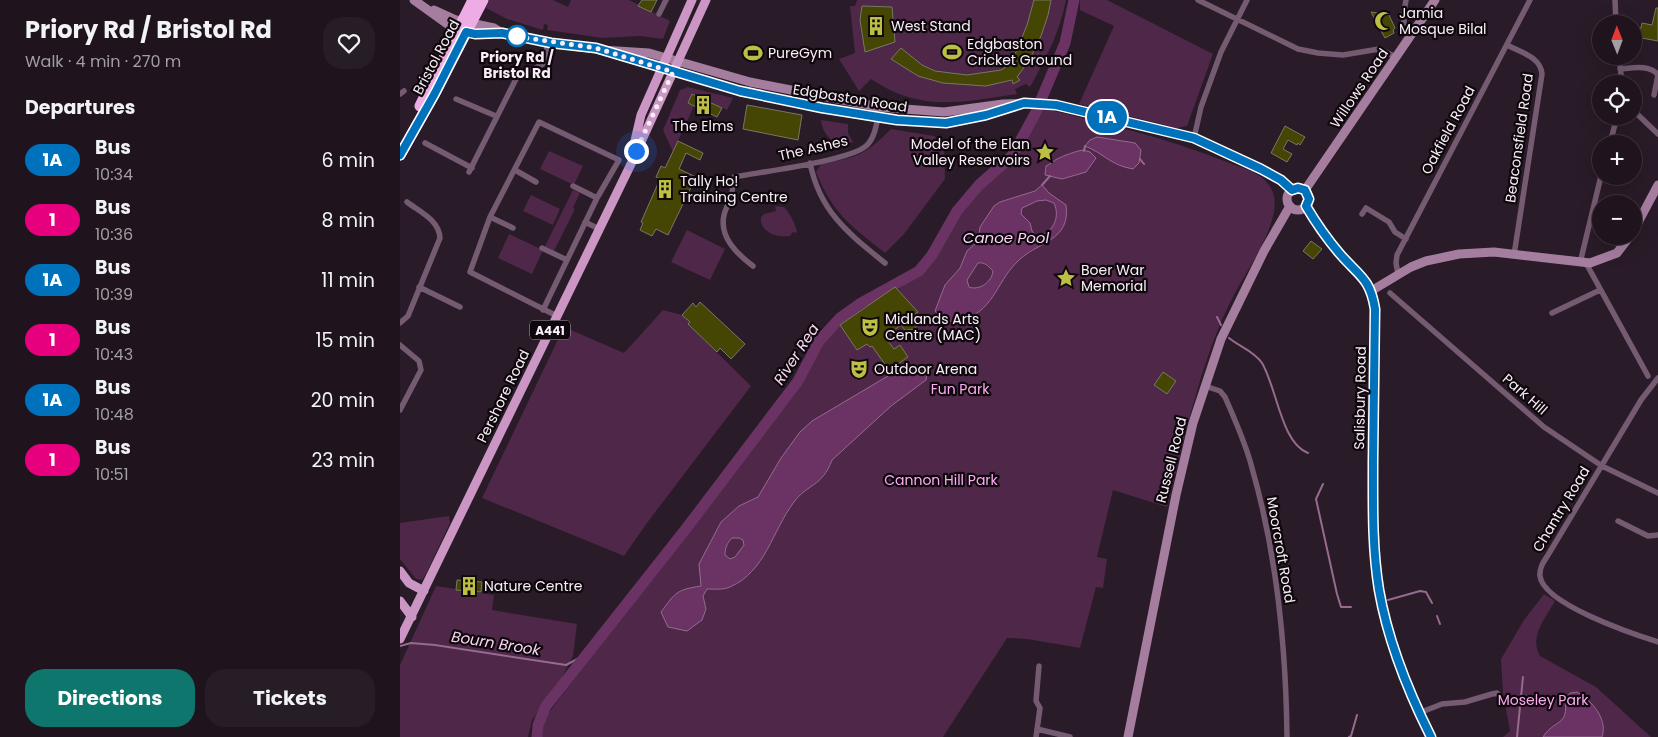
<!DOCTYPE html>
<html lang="en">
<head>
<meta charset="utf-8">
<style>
  body { margin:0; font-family:Poppins,sans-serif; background:#271d26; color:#f1f3f6; height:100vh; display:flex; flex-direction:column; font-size:19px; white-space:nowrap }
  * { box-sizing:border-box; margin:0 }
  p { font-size:16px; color:#a19ea4 }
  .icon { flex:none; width:28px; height:28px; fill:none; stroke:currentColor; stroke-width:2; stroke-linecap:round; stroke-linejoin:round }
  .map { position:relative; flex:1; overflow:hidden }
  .panel { display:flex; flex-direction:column; background:#1f141d; width:400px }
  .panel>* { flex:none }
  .badge { padding:0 10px; border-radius:16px; font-size:18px; line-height:32px }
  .needle { width:32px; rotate:359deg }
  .fabs { position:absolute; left:1192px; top:15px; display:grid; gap:10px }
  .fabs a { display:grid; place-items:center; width:50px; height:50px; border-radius:50%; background:#1f141d; box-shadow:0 5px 20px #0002,0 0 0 1px #3c333b; font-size:25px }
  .you { position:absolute; width:25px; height:25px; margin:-12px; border:4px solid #fff; border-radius:50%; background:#1a73e8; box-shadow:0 0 0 8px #1a73e833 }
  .map>.badge { position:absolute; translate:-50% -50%; box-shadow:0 0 0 2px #fff }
  h2 { padding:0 25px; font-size:19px; line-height:45px }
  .round { display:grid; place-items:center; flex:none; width:52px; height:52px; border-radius:20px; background:#271d26 }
  .summary { display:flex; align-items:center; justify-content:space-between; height:85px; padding:0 25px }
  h1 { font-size:24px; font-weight:700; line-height:38px }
  .cta { display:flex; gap:10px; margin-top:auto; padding:10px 25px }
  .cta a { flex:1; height:58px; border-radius:20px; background:#0f766e; color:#fff; font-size:20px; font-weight:700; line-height:58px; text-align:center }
  .cta a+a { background:#271d26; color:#f1f3f6 }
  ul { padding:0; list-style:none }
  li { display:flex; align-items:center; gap:15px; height:60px; padding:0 25px }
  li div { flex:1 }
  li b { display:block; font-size:19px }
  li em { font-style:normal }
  li .badge { min-width:55px; font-weight:700; text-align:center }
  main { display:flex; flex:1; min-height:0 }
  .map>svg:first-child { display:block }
  .green { fill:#4e2749 }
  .water { fill:#6a3364; stroke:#956b90; fill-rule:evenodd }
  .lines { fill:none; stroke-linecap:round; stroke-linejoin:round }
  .stream { stroke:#956b90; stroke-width:2 }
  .river { stroke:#6a3364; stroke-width:11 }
  .building { fill:#454603; stroke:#777863 }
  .street { stroke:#755b71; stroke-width:5.5 }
  .secondary { stroke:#a57d9f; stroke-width:9 }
  .primary { stroke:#cb96c3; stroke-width:9 }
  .highway { stroke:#edade4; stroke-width:11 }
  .line-casing { stroke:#fff; stroke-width:11 }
  .line { stroke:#0072bc; stroke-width:8 }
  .walk { stroke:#f9eef7; stroke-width:5; stroke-dasharray:0 9 }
  .stop-dot { fill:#fff; stroke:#0072bc; stroke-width:2.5 }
  .labels { text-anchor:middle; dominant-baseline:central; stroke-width:4.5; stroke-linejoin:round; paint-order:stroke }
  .shield { fill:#0e080d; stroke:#b2a9b1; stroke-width:1 }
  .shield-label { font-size:12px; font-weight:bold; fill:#f9eef7 }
  .poi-label { font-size:14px; fill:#f9eef7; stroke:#0e080d; text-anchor:start }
  .street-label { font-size:14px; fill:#f9eef7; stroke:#0e080d }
  .stop-label { font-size:14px; font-weight:bold; fill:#f9eef7; stroke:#0e080d }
  .park-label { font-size:14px; fill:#fdaaf2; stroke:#0e080d }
  .water-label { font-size:15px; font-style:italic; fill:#f8d6f3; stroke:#0e080d }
</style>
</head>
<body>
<main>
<section class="panel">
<div class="summary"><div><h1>Priory Rd / Bristol Rd</h1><p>Walk · 4 min · 270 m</p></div><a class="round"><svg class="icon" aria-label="heart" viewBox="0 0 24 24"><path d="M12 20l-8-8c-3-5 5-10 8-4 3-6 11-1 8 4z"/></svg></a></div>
<h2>Departures</h2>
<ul>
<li><span class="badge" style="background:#0072bc;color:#fff">1A</span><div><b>Bus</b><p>10:34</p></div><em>6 min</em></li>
<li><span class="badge" style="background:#e6007e;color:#fff">1</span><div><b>Bus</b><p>10:36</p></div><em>8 min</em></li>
<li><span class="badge" style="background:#0072bc;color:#fff">1A</span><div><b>Bus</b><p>10:39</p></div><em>11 min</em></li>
<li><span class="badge" style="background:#e6007e;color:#fff">1</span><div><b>Bus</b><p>10:43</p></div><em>15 min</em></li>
<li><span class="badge" style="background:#0072bc;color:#fff">1A</span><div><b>Bus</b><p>10:48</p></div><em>20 min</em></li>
<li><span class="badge" style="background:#e6007e;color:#fff">1</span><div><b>Bus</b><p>10:51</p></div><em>23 min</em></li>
</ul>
<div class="cta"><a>Directions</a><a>Tickets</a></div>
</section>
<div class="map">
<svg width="1258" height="737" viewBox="0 0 1258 737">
  <rect width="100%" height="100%" fill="#291b27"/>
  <!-- green -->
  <path class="green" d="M89,0H153L168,7L171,0H229L270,21L263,39L240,36L203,38L147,30L148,25L144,24L143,30L107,19L86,8Z
    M457,0H666C660,32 646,58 630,87L626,84L615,89L617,94C561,102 522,113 471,79L459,91L439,59L455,53L450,6H455Z
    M680,0H707L813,54L787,126L777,128L679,104L714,26L680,10Z
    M288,87L333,98L327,110L292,94L288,103L294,106L273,152L263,130L280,90Z
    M642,108C704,123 767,138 827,162C842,168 859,171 869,185C890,212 847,269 834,295C801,358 785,437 767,507L713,490L697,557L707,559L703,588L696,587L680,648L627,639L607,638L543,737H138L142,724L153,707L402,382L424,342L442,321L502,287L526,267L541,241L580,187L615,157Z
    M421,120L448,124V133L453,142C436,148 423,137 421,120Z
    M491,129L534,136L544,145L545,179L504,234L485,253C451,226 433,214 416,172L421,164C458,157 465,155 491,129Z
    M149,151L183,166L174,185L140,169Z
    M173,190L180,193L173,208L175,209L154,251L145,246Z
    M131,195L160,209L153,225L123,211Z
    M375,206L384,207C390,214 396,224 397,233L393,232L390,236C378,238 359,233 361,217L364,214L376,211Z
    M287,230L325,249L310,280L271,262Z
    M109,234L143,250L132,274L98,258Z
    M263,310L282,315L290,322L288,324L351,386L247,523L224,556L82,498L164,327L224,353Z
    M49,516L50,523L26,574L22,580L16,579L0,559V523Z
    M36,586L94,595L92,610L177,624L173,656L158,685L132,720L128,737H0V665Z
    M1144,594L1155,601C1145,619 1129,636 1140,656L1196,687L1251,737H1103L1110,731L1103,693L1101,659L1124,620Z"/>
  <!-- water -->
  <path class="water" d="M697,137L735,143L741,150L739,163L733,169C710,165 705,154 685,146L690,140Z
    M683,150L690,152L696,158L686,172L662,179L645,175L646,166C651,164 653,161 657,159C663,156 676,151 683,150Z
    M642,185L649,193L666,205C671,242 637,241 617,262C595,284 594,312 559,321C549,323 541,319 535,311L545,285L560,268L567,251L578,241L580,227L594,206L600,202L635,191ZM646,200L654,203C661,218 652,235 636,236L632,231L630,223L621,214L622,208L637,201ZM578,263C585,262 588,266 593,271C592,282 579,291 569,287L567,280Z
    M507,367H518V370L519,367L520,371L522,368V372L525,371L523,373H527L524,375H527L526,380L491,406L432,460C422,487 407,484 394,502C372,531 366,571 330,587C324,590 314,589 307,589L303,596L306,609L302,620L287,631L268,627L261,612C276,592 276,590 301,586L299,564L321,522L339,506L358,497L381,458L400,432L412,421L498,370ZM332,538H339L343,540L344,545L335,557L330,559L325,555C325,548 327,543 332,538Z
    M1177,692C1192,701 1208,719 1202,737H1143C1154,719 1169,727 1165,699L1170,693Z"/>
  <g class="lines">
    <!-- stream -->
    <path class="stream" d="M684,151L685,146
      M740,159L744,164
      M642,185L650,176
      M817,317L821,325
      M829,338C840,347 854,351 862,363C877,388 881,443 908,453
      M923,484L916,499L937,594L941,607H951
      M988,600L1020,591L1026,592L1032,603
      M1037,616L1040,624
      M0,646L11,643L35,645L166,665L187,654
      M949,737L951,736L957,715
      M1117,737L1123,677"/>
    <!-- river -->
    <path class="river" d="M137,737L138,725L146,706L285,530L398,381L419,341L440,318L461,303L519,271L532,255L557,211L579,185L612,156L635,114L665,43L674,0"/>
  </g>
  <!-- building -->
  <path class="building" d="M242,0H257L251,12L238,6Z
    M634,0H651L648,15L641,36L630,59L617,77L620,80L613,84L612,80L586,86L543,83L518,76L491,59L501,48L522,65L535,71L567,75L601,70L606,67L616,52L627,25Z
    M462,6L492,7L495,42L465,52L460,20Z
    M1256,8H1258V41L1236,37L1238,28H1241L1242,23L1252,25Z
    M971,12L989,15L995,28L993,30L994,33L985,38Z
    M292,94L322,108L317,117L288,103Z
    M347,105L402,115L398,140L343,129Z
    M885,126L905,137L900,145L898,143L897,145L888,140L883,149L892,154L887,162L871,153Z
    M278,141L303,153L300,160L286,153L279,169L296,177L268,235L256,229L252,236L240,230L243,223L241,222L260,179L256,177L261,166L265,168Z
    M911,241L922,249L913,259L903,251Z
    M495,287L518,312L514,315L518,321L515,329L505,330L501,325L485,337L494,349L500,345L508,357L489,370L472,346L470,347L467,344L457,350L440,325Z
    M300,302L345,344L331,359L320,348L317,352L288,324L290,322L282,315L293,303L296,307Z
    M763,372L776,381L767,394L754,385Z
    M57,580L82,582L81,592L56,590Z"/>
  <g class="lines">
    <!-- street -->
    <path class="street" d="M798,0L898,49L918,53L943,55L979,49L996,57
      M1006,0C1004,13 1000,24 1011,33
      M1215,0L1216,24
      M259,14L266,0
      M1107,45C1120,52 1141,57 1142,74L1114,255
      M1219,56L1222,84
      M1220,69C1232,68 1250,64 1258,75
      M0,94L4,91
      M1254,95L1258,75
      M56,99L96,116
      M1234,111L1258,134
      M794,138L801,107L821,52L847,0
      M25,143L72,168
      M1210,144L1217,116
      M410,163C420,212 448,233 485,263
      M115,170L136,182
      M69,172L117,77C125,70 140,70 146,60L147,42
      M173,186L197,198
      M962,214L966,208L989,222L995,232L1006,239
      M90,217L113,228
      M185,222L199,229
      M142,248L167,260
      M1180,263L1201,176
      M1186,263L1248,376
      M353,266C337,254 319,237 324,215C326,207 331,200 332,193C333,187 332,182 334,177C360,172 449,161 466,146C474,139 476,127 478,117
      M998,274L996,263L997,255L1130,0
      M19,287L60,307
      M990,293L1144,427L1202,466L1258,493
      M143,310L197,198L219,160L139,122L90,217L70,272L157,316
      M1152,313L1200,290
      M0,323L8,316L40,238C39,220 20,212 7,202
      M0,345L19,361L21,370L0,410
      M1258,378L1241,400L1148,555C1144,561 1139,568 1140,576C1143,604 1233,634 1258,642
      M805,386L820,391L825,397C835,420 846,444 852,468C877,555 886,647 887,737
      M1218,521L1248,536L1258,535
      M1019,713L1042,704L1065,702L1092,694L1097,693L1100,696L1101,702
      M637,729L670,737
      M636,737L640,708L636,701L639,666"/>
    <!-- secondary -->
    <path class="secondary" d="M14,0L53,28L66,32L75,34L102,33L151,43L196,49L340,91L422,108L501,120L546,123L586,115L614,106
      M34,10L56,20L94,28L102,33
      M201,50L249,53L350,82L479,107L544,112L603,104L630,103L656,105L794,138L861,169L881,180L892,190
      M887 199a11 11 0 1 1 22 0a11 11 0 1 1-22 0Z
      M905,190L1035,0
      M906,206C916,223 928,240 940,254C959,276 970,278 975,309C974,360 974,411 973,461C973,505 972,548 979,590C988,642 1007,691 1031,737
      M1234,230L1258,185
      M971,291L1011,267L1026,261L1059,254L1094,252L1190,263L1217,253L1230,236
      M728,737L776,495L793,423L821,339L864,251L890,206"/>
    <!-- primary -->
    <path class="primary" d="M233,149L241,115L292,0
      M0,571L9,583L24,591
      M0,601L12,617
      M0,639L231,164L306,0"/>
    <!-- highway -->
    <path class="highway" d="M20,106L73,0
      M0,155L35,93L83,0"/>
  </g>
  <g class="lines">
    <!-- line casing -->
    <g class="line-casing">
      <path id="line" d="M0,155L35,93L66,32L75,34L102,33L151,43L196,48L340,91L422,108L497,120L546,123L586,115L624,103L656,105L794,138L861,169L881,180L892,190L898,188L905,190L909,199L906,206C916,223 928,240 940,254C959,276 970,278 975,309C974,360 974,411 973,461C973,505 972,547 979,590C988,642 1008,691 1031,737"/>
    </g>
    <!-- line -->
    <use href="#line" class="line"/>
    <!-- walk -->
    <path class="walk" d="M117,36H113L196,48L273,72L236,151"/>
  </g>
  <!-- icons -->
  <defs>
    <g id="mosque-bare" transform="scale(1.5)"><path d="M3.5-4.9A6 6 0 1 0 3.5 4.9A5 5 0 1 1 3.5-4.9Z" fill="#bcbf44" stroke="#0e080d" stroke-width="2.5" paint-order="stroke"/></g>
    <g id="building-bare" transform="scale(1.5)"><path d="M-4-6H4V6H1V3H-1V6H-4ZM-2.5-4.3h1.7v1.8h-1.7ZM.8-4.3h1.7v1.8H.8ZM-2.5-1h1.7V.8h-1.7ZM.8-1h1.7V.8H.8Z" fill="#bcbf44" stroke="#0e080d" stroke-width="2.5" paint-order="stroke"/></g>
    <g id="stadium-bare" transform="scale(1.5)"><path d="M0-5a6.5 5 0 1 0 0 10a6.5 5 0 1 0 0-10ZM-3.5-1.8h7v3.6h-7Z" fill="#bcbf44" stroke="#0e080d" stroke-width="2.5" paint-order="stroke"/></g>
    <g id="sight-bare" transform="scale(1.5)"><path d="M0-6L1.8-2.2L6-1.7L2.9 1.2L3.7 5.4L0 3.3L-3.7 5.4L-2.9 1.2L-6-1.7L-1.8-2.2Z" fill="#bcbf44" stroke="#0e080d" stroke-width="2.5" paint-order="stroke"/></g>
    <g id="theatre-bare" transform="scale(1.5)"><path d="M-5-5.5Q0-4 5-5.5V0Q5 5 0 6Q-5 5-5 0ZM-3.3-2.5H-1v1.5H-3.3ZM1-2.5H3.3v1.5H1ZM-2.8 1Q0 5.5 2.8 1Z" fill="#bcbf44" stroke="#0e080d" stroke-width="2.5" paint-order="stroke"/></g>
  </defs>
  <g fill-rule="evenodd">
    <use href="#mosque-bare" x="984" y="21"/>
    <use href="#building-bare" x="476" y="26"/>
    <use href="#stadium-bare" x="552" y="52"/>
    <use href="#stadium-bare" x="353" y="53"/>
    <use href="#building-bare" x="303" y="105"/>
    <use href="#sight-bare" x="645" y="152"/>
    <use href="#building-bare" x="265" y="189"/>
    <use href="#sight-bare" x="666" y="278"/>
    <use href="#theatre-bare" x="470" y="327"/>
    <use href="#theatre-bare" x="459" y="369"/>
    <use href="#building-bare" x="69" y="586"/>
  </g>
  <!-- markers -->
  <circle class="stop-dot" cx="117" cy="36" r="10"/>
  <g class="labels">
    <!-- shield labels -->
    <rect class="shield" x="130" y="320.5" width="40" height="19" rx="4"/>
    <g class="shield-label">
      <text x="150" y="330">A441</text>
    </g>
    <!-- poi labels -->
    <g class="poi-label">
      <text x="999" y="13">Jamia<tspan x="999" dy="16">Mosque Bilal</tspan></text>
      <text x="491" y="26">West Stand</text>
      <text x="567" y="44">Edgbaston<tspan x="567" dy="16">Cricket Ground</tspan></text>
      <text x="368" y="53">PureGym</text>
      <text x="303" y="126" text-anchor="middle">The Elms</text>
      <text x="630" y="144" text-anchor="end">Model of the Elan<tspan x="630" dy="16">Valley Reservoirs</tspan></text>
      <text x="280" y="181">Tally Ho!<tspan x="280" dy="16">Training Centre</tspan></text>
      <text x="681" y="270">Boer War<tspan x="681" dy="16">Memorial</tspan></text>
      <text x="485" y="319">Midlands Arts<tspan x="485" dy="16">Centre (MAC)</tspan></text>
      <text x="474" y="369">Outdoor Arena</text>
      <text x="84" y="586">Nature Centre</text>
    </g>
    <!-- street labels -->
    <g class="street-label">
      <text transform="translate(36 57) rotate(-62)">Bristol Road</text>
      <text transform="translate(959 88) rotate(-56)">Willows Road</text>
      <text transform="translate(450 98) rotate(9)">Edgbaston Road</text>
      <text transform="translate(1048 130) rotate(-62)">Oakfield Road</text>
      <text transform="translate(1119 138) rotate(-82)">Beaconsfield Road</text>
      <text transform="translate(413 148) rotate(-13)">The Ashes</text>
      <text transform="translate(1125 394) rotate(41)">Park Hill</text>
      <text transform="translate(103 396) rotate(-64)">Pershore Road</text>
      <text transform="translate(960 398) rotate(-89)">Salisbury Road</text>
      <text transform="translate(771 460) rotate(-76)">Russell Road</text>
      <text transform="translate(1161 509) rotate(-59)">Chantry Road</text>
      <text transform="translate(881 550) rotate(80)">Moorcroft Road</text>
    </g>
    <!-- stop labels -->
    <g class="stop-label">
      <text x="117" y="57">Priory Rd /<tspan x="117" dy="16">Bristol Rd</tspan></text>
    </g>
    <!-- park labels -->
    <g class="park-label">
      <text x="560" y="389">Fun Park</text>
      <text x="541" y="480">Cannon Hill Park</text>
      <text x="1143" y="700">Moseley Park</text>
    </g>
    <!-- water labels -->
    <g class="water-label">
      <text x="606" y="237">Canoe Pool</text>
      <text transform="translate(396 354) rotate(-57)">River Rea</text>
      <text transform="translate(96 643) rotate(9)">Bourn Brook</text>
    </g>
  </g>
</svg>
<div class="fabs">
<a><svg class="needle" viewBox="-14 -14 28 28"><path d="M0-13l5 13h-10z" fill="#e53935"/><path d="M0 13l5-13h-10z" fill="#a19ea4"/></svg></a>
<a><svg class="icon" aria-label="locate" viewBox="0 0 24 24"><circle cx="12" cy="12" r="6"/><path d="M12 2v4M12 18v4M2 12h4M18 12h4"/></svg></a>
<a>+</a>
<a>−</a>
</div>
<div class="you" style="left:236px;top:151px"></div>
<b class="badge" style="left:707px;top:117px;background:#0072bc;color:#fff">1A</b>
</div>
</main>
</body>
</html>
